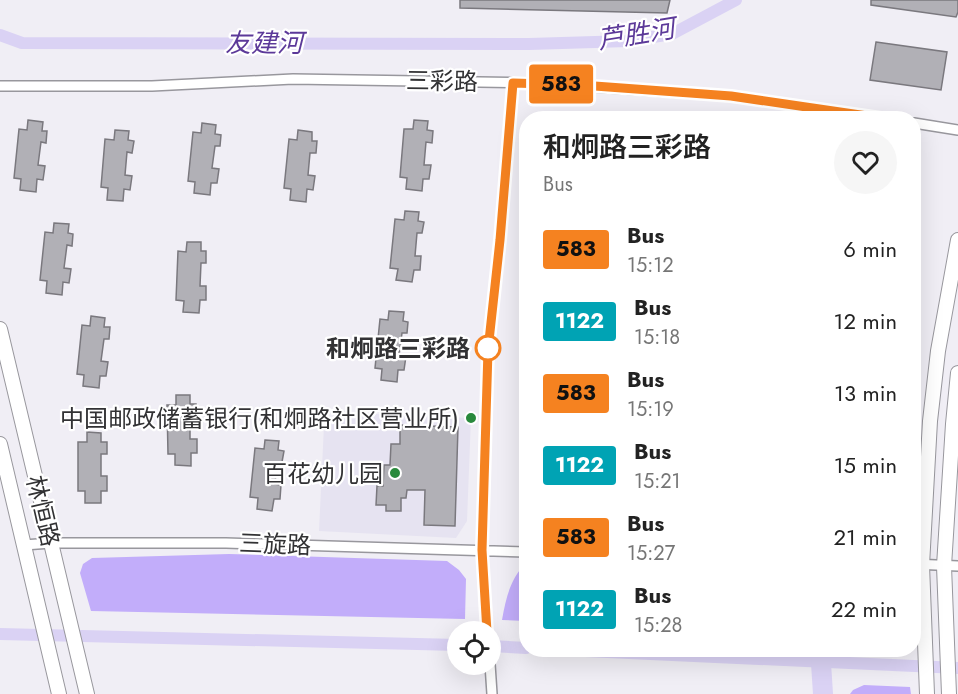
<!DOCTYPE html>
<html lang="en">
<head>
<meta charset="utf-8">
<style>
  body { margin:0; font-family:Jost,"Noto Sans SC",sans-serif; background:#f6f6f6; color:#222; height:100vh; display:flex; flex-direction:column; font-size:22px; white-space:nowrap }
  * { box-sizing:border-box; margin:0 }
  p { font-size:20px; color:#767676 }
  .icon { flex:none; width:33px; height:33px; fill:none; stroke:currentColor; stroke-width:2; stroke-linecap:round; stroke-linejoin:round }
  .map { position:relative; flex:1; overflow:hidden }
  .side { position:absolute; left:519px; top:111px; width:402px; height:546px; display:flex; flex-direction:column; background:#fff; border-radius:24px; box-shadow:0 6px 24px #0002 }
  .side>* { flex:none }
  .badge { padding:0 12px; border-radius:4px; font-size:21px; line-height:39px }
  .controls { position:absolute; left:447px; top:621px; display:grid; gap:12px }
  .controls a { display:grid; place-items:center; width:54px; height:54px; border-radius:50%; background:#fff; box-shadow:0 6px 24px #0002; font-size:30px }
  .map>.badge { position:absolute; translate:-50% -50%; box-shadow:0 0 0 3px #fff }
  .round { display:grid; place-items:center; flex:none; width:63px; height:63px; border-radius:32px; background:#f6f6f6 }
  .overview { display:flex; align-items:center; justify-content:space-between; height:102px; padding:0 24px }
  h1 { font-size:28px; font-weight:600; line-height:45px }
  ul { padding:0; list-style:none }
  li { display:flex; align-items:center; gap:18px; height:72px; padding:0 24px }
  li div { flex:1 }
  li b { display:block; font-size:22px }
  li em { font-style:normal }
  li .badge { min-width:66px; font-weight:700; text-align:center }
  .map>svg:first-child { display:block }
  .built { fill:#e6e3f1 }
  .green { fill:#c2adfa }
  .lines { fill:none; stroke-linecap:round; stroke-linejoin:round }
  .canal { stroke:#dad2f4; stroke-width:12 }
  .river { stroke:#dad2f4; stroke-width:20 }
  .building { fill:#b1b0b6; stroke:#7a787e; stroke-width:1.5 }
  .street-casing { stroke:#98979d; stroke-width:12 }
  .secondary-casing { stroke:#98979d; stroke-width:16 }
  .street { stroke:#fff; stroke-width:9 }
  .secondary { stroke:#fff; stroke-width:14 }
  .line-casing { stroke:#fff; stroke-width:14 }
  .line { stroke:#f58220; stroke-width:9 }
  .stop-dot { fill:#fff; stroke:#f58220; stroke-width:3 }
  .poi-dot { fill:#29893c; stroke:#fff; stroke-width:2 }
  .labels { text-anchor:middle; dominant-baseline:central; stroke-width:4.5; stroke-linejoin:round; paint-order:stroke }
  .street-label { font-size:24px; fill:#323234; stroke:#fff }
  .stop-label { font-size:24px; font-weight:bold; fill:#323234; stroke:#fff; text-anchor:end }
  .poi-label { font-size:24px; fill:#323234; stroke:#fff; text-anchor:end }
  .water-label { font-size:26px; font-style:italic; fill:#5c3999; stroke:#fff }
</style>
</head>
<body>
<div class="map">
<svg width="958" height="694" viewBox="0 0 958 694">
  <rect width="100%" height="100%" fill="#f0eef5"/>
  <!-- built -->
  <path class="built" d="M351,413L471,418L467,521L456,538L319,531L324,425Z"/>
  <!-- green -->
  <path class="green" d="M229,554L447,561L459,570L466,579L465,619L91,611L80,573L83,564L92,558Z
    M526,563V621L502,620C506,598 510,579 526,563Z
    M864,685L910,687L911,694H850L853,690Z"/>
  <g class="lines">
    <!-- canal -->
    <path class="canal" d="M0,35L22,43L529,44L628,41L672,34L736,0
      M0,634L458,645
      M490,646L526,648
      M564,650L958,668"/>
    <!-- river -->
    <path class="river" d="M821,663L823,694"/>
  </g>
  <!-- building -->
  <path class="building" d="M460,0H670L667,13L460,8Z
    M871,0H958V12L956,17L871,5Z
    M876,42L947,52L941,90L870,80Z
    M28,120L43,122L42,131H47L46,143L41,142L38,165L45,166L43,180L37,179L36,192L20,190L21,179L14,178L19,129L27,130Z
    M414,120L428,121L427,130L433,131L432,143L426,142L424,165H431L429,179H423L422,191L406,189L407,178L400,177L404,129H413Z
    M202,123L216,125L215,134L221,135L220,146H215L212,168L219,169L217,183H211L210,195L194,193L195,182L188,181L193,132L201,133Z
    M115,130L129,131L128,140L134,141L132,153L127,152L125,175L132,176L130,190L124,189L123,201L107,200L108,188L101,187L105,139L114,140Z
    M298,130L312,132V141H317L316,153H310L308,175L315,176L313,190L307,189L306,202L290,200L291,189L284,188L289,139L297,140Z
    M405,211L419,212L418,221L424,222L422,233H417L415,256H421L420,270H414L412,282L396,280L398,269L390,268L395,219L404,220Z
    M54,223L69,224L68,233L73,234L72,246L67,245L64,268L71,269L69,283L63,282L62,295L46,293L47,281L40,280L45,232L53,233Z
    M187,242H201V251H206V263H201L200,286H206V300H200L199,313L183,312L184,301L176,300L178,251L186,252Z
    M389,311L404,312L403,321L408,322L407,333H402L399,356H406L404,370H398L397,382L381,380L382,369L375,368L380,319L388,320Z
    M91,316L105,318L104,327H110L109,339H104L101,361L108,362L106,376H100L99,388L83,386L84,375L77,374L82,325L90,326Z
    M176,395H190V404H196V416H190V439H197V453H191V466L175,465V454H168L167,405H176Z
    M400,425L458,427L455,526L424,525L425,490H407L406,498H401V511H386V505H376L377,486H383L384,465H390L391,444H400Z
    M87,432L101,433V442H107V454H101V476H107V491H101V503H85V491H78V442H87Z
    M265,440L279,441L278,450L284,451L282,462H277L275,484L281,485L280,499H274L272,511L257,509L258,498L250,497L255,448L264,449Z"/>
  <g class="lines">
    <!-- street casing -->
    <g class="street-casing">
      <path id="street" d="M0,86H152L293,79L535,83L731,96L881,118
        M914,123L958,130
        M24,545L51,543H226L526,552
        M914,564L958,566
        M487,632L482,550L488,349L500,240L513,83
        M490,664L492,694"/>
    </g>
    <!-- secondary casing -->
    <g class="secondary-casing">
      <path id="secondary" d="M0,329L87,694
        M0,444L59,694
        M927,694L922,565L930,421L938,351L958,240
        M949,694L944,566L953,424L958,373"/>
    </g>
    <!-- street -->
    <use href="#street" class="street"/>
    <!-- secondary -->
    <use href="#secondary" class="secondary"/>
  </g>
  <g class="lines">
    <!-- line casing -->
    <g class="line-casing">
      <path id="line" d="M487,632L482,550L488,350L500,240L513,83L581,85L731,96L881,118"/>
    </g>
    <!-- line -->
    <use href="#line" class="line"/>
  </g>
  <!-- markers -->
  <circle class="stop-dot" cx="488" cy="348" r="12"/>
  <g class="poi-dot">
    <circle cx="471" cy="418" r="6"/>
    <circle cx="395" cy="473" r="6"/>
  </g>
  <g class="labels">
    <!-- street labels -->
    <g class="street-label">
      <text transform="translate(442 81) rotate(1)">三彩路</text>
      <text transform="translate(43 511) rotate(77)">林恒路</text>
      <text transform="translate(275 544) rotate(2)">三旋路</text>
    </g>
    <!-- stop labels -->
    <g class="stop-label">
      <text x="470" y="348">和炯路三彩路</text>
    </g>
    <!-- poi labels -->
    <g class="poi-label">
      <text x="459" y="418">中国邮政储蓄银行(和炯路社区营业所)</text>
      <text x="383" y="473">百花幼儿园</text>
    </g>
    <!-- water labels -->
    <g class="water-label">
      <text transform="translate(636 34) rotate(-9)">芦胜河</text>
      <text x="264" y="43">友建河</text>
    </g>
  </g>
</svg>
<div class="controls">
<a><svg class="icon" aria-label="locate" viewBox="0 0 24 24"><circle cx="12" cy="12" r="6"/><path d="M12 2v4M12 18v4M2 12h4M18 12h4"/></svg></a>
</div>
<b class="badge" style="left:561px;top:84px;background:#f58220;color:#111">583</b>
<section class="side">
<div class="overview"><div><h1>和炯路三彩路</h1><p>Bus</p></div><a class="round"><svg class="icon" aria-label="heart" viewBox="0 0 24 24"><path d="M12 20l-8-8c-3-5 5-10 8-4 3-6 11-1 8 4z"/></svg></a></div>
<ul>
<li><span class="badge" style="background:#f58220;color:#111">583</span><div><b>Bus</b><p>15:12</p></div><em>6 min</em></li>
<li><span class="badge" style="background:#00a3b4;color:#fff">1122</span><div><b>Bus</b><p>15:18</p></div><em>12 min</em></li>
<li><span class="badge" style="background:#f58220;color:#111">583</span><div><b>Bus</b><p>15:19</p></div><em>13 min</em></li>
<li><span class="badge" style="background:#00a3b4;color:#fff">1122</span><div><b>Bus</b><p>15:21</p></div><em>15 min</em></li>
<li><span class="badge" style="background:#f58220;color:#111">583</span><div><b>Bus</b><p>15:27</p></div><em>21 min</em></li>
<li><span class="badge" style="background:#00a3b4;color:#fff">1122</span><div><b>Bus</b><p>15:28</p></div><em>22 min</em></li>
</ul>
</section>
</div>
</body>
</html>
